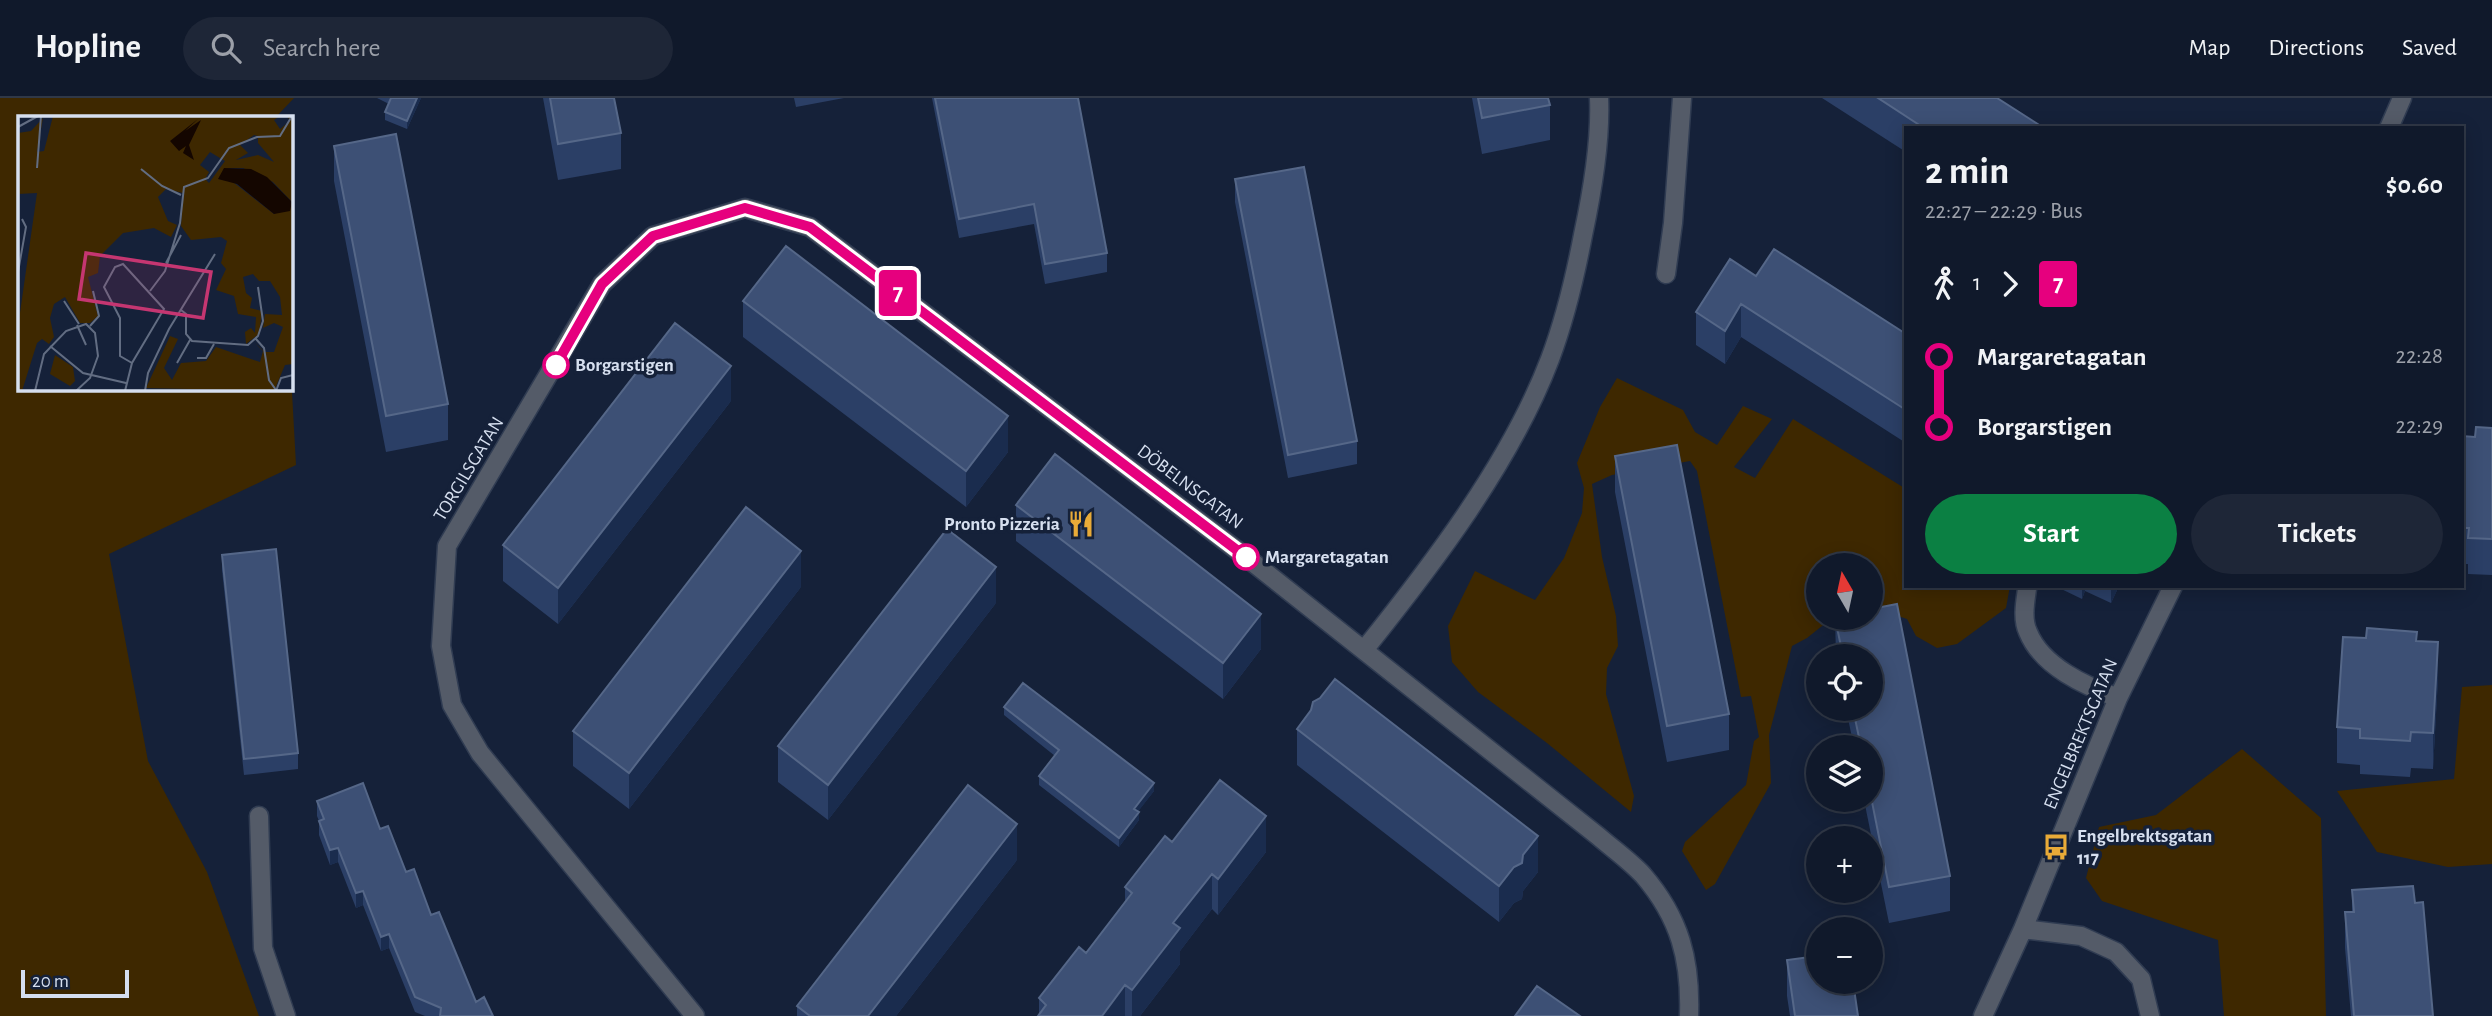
<!DOCTYPE html>
<html lang="en">
<head>
<meta charset="utf-8">
<style>
  body { margin:0; font-family:"Alegreya Sans",sans-serif; background:#1e2637; color:#f1f3f6; height:100vh; display:flex; flex-direction:column; font-size:26px; white-space:nowrap }
  * { box-sizing:border-box; margin:0 }
  p { font-size:23px; color:#9ca0a9 }
  .icon { flex:none; width:38px; height:38px; fill:none; stroke:currentColor; stroke-width:2; stroke-linecap:round; stroke-linejoin:round }
  .map { position:relative; flex:1; overflow:hidden }
  .sheet { position:absolute; left:1904px; top:28px; width:560px; height:462px; display:flex; flex-direction:column; background:#10192b; border-radius:0px; box-shadow:0 4px 18px #0003,0 0 0 2px #303847 }
  .sheet>* { flex:none }
  .badge { padding:0 14px; border-radius:5px; font-size:24px; line-height:46px }
  .needle { width:46px; rotate:351deg }
  .controls { position:absolute; left:1806px; top:455px; display:grid; gap:14px }
  .controls a { display:grid; place-items:center; width:77px; height:77px; border-radius:50%; background:#10192b; box-shadow:0 4px 18px #0003,0 0 0 2px #303847; font-size:35px }
  .scale { position:absolute; left:21px; bottom:18px; width:108px; box-sizing:border-box; padding-left:7px; border:4px solid #d6dfef; border-top:0; font-size:19px; line-height:24px; white-space:nowrap; color:#d6dfef; -webkit-text-stroke:5px #152139; paint-order:stroke }
  .map>.badge { position:absolute; translate:-50% -50%; box-shadow:0 0 0 4px #fff }
  .legs { display:flex; align-items:center; gap:10px; height:77px; padding:0 21px; font-size:23px }
  .legs p { margin-inline-start:auto }
  .headline { display:flex; align-items:center; justify-content:space-between; height:119px; padding:0 21px }
  h1 { font-size:38px; font-weight:700; line-height:52px }
  .cta { display:flex; gap:14px; margin-top:auto; padding:14px 21px }
  .cta a { flex:1; height:80px; border-radius:42px; background:#0b8043; color:#fff; font-size:28px; font-weight:700; line-height:80px; text-align:center }
  .cta a+a { background:#1e2637; color:#f1f3f6 }
  ul { padding:0 21px; list-style:none }
  li { display:flex; align-items:center; gap:24px; height:70px; font-size:26px }
  li i { display:grid; place-items:center; width:10px; height:100%; margin:0 9px; background:currentColor }
  li i::after { content:''; width:18px; height:18px; margin:-9px; border:5px solid; border-radius:50%; background:#10192b }
  li p { margin-inline-start:auto }
  li:first-child i { background:linear-gradient(#0000 50%,currentColor 0) }
  li:last-child i { background:linear-gradient(currentColor 50%,#0000 0) }
  header { display:flex; align-items:center; gap:42px; box-sizing:border-box; height:98px; padding:0 35px; background:#10192b; border-bottom:2px solid #303847 }
  header strong { font-size:33px }
  nav { display:flex; gap:38px; margin-inline-start:auto; font-size:24px }
  .search { width:490px; height:63px; background:#1e2637; display:flex; align-items:center; gap:18px; box-sizing:border-box; padding:0 24px; border-radius:38px; color:#9ca0a9; font-size:26px }
  .map>svg:first-child { display:block }
  .green { fill:#3e2800 }
  .lines { fill:none; stroke-linecap:round; stroke-linejoin:round }
  .minor-casing { stroke:#303c52; stroke-width:21 }
  .minor { stroke:#545b68; stroke-width:18 }
  .wall { fill:#2b3f66 }
  .shaded-wall { fill:#1a2c4e }
  .building { fill:#3d5075; stroke:#556788; stroke-width:2 }
  .line-1-casing { stroke:#fff; stroke-width:16 }
  .line-1 { stroke:#e6007e; stroke-width:10 }
  .stop-1-dot { fill:#fff; stroke:#e6007e; stroke-width:3.5 }
  .labels { text-anchor:middle; dominant-baseline:central; stroke-width:7; stroke-linejoin:round; paint-order:stroke }
  .stop-label { font-size:19px; font-weight:bold; fill:#d6dfef; stroke:#152139; text-anchor:start }
  .street-label { font-size:19px; fill:#d6dfef; stroke:#152139 }
  .poi-label { font-size:19px; font-weight:bold; fill:#d6dfef; stroke:#152139; text-anchor:end }
  .inset-road { fill:none; stroke:#626d82; stroke-width:2 }
  .view { fill:#c53671; fill-opacity:0.15; stroke:#c53671; stroke-width:3.5 }
  .inset-edge { fill:none; stroke:#d6dfef; stroke-width:3.5 }
</style>
</head>
<body>
<header>
<strong>Hopline</strong>
<div class="search"><svg class="icon" aria-label="search" viewBox="0 0 24 24"><circle cx="10" cy="10" r="6"/><path d="M15 15l6 6"/></svg>Search here</div>
<nav><a>Map</a><a>Directions</a><a>Saved</a></nav>
</header>
<div class="map">
<svg width="2492" height="918" viewBox="0 0 2492 918">
  <rect width="100%" height="100%" fill="#152139"/>
  <!-- green -->
  <path class="green" d="M0,0H294L276,19H19V290H290L291,276L296,367L109,456L148,663L207,774L259,918H0Z
    M1617,280L1683,312L1695,334L1717,347L1743,308L1772,321L1734,369L1755,380L1793,321L1906,391V488H2010L2006,510L1957,546L1937,550L1916,538L1907,521L1889,515L1871,516V467H1818V520H1847L1827,524L1807,540L1792,548L1769,637L1771,685L1715,786L1706,792L1682,753L1685,744L1746,687L1754,643L1759,639L1751,598L1741,599L1697,373L1690,363L1612,377L1592,386L1602,459L1616,518L1618,548L1607,570L1606,596L1634,698L1631,714L1547,645L1478,594L1452,564L1448,528L1475,473L1535,502L1564,460L1582,415L1584,390L1577,365L1600,309Z
    M2492,587V766L2448,769L2377,754L2337,693L2454,681L2462,589Z
    M2242,651L2321,720L2326,918H2224L2218,842L2102,803L2086,780L2099,729L2156,717Z"/>
  <g class="lines">
    <!-- minor casing -->
    <g class="minor-casing">
      <path id="minor" d="M2389,30L2402,0
        M1666,176L1673,125L1682,0
        M2027,491C2025,505 2022,521 2028,534C2042,569 2086,588 2118,600
        M1364,552C1433,466 1511,364 1550,261C1565,221 1575,179 1583,137C1592,95 1601,44 1599,0
        M259,718L263,850L286,918
        M2023,831L2081,838L2116,854L2141,881L2150,918
        M695,918L480,655L452,607L441,548L447,448L602,186L653,138L745,110L810,129L1246,459L1598,738C1613,751 1630,763 1643,777C1680,820 1691,862 1689,918
        M1983,918L2023,831L2118,600L2173,488"/>
    </g>
    <!-- minor -->
    <use href="#minor" class="minor"/>
  </g>
  <!-- wall -->
  <path class="wall" d="M377,0H421L407,31L385,22V14L389,6Z
    M543,0H614L621,35V71L558,82Z
    M794,0H844L796,9Z
    M932,0H1078L1107,155V174L1045,186L1034,126L959,140Z
    M1472,0H1548L1550,7V42L1482,56Z
    M1822,0H1997L2044,30H1906V54Z
    M334,48L448,306V342L386,354L334,83Z
    M1235,81L1357,343V366L1288,380L1235,104Z
    M1756,178L1906,236V345L1741,239L1725,266L1696,247V214Z
    M743,203L1008,354L966,409L743,239Z
    M731,303L558,526L503,483V447Z
    M2492,330V477L2468,476V466H2462V338L2475,339Z
    M1615,358L1729,616V652L1667,664L1615,394Z
    M1016,407L1261,551L1223,601L1016,443Z
    M222,457L298,655V671L244,677L222,472Z
    M2055,488H2119L2111,505L2085,493L2082,501Z
    M801,489L629,711L573,668V633Z
    M996,505L828,722L778,684V648Z
    M1897,506L1950,778V813L1889,825L1864,702H1871V649H1854L1846,611H1871V558H1836L1835,520H1871V511Z
    M2417,543L2438,580L2433,671L2411,670L2410,679L2360,676V667L2337,665V629Z
    M1004,609L1154,693L1138,713L1139,722L1119,749L1039,687V678L1055,658L1004,617Z
    M1297,631L1538,774L1523,793L1522,801L1514,805L1499,824L1297,667Z
    M317,703L380,731L431,817L476,904L493,918H425L415,914L389,850L381,853L363,807L356,810L338,764L330,767L319,737V723L317,718Z
    M1172,744L1266,754L1218,817L1212,811L1180,853V866L1140,918H1038L1039,916V900L1086,855L1125,804V789Z
    M1017,762L896,918H797V908Z
    M2352,792L2415,805L2433,918H2351L2345,850V814H2352Z
    M1787,862L1858,918H1790L1787,898Z"/>
  <!-- shaded-wall -->
  <path class="shaded-wall" d="M417,0H421L407,31V23Z
    M1741,206V239L1725,266V233Z
    M731,268V303L558,526V490Z
    M1008,318V354L966,409V373Z
    M801,453V489L629,711V675Z
    M996,469V505L828,722V687Z
    M2082,488H2085V493L2082,501Z
    M2111,488H2119L2111,505Z
    M1261,516V551L1223,601V565Z
    M2438,544V580L2433,671V635Z
    M1154,685V693L1134,719V711Z
    M1139,714V722L1119,749V740Z
    M1266,718V754L1218,817V781Z
    M1017,726V762L896,918H868Z
    M1538,738V774L1523,793L1522,801L1514,805L1499,824V788Z
    M338,750V764L330,767V752Z
    M1212,776V811L1180,853V866L1140,918H1132V892L1173,825Z
    M363,793V807L356,810V795Z
    M389,836V850L381,853V839Z
    M1125,887V918H1102Z"/>
  <!-- building -->
  <path class="building" d="M391,0H417L407,23L385,14Z
    M550,0H614L621,35L558,46Z
    M935,0H1078L1107,155L1045,166L1034,106L959,121Z
    M1478,0H1548L1550,7L1482,20Z
    M1878,0H1997L2044,30H1924Z
    M396,36L448,306L386,318L334,48Z
    M1304,69L1357,343L1288,357L1235,81Z
    M786,148L1008,318L966,373L743,203Z
    M1774,151L1906,236V312L1741,206L1725,233L1696,214L1730,161L1756,178Z
    M675,225L731,268L558,490L503,447Z
    M2476,329L2492,330V441L2468,440L2469,430H2462V338L2475,339Z
    M1677,347L1729,616L1667,628L1615,358Z
    M1055,356L1261,516L1223,565L1016,407Z
    M746,409L801,453L629,675L573,633Z
    M947,431L996,469L828,687L778,648Z
    M276,451L298,655L244,661L222,457Z
    M1897,506L1950,778L1889,789L1871,699V649H1861L1853,611H1871V558H1843L1835,520H1871V511Z
    M2367,530L2417,534L2416,543L2438,544L2433,635L2411,634L2410,643L2360,640V631L2337,629L2343,539L2366,540Z
    M1335,581L1538,738L1523,757L1522,765L1514,769L1499,788L1297,631L1311,612L1313,604L1320,600Z
    M1023,585L1154,685L1134,711L1139,714L1119,740L1039,678L1059,652L1004,609Z
    M1220,682L1266,718L1218,781L1212,776L1173,825L1180,830L1132,892L1125,887L1102,918H1038L1046,907L1039,900L1079,849L1086,855L1132,795L1125,789L1165,738L1172,744Z
    M363,685L380,731L388,728L406,774L414,771L431,817L439,814L476,904L484,899L493,918H440L441,910L415,899L389,836L381,839L363,793L356,795L338,750L330,752L319,723L324,721L317,703Z
    M968,687L1017,726L868,918H810L797,908Z
    M2413,788L2415,805L2423,804L2433,918H2354L2345,814H2354L2352,792Z
    M1818,858V884H1853L1858,918H1795L1787,862Z
    M1537,888L1580,918H1515Z"/>
  <g class="lines">
    <!-- line-1 casing -->
    <g class="line-1-casing">
      <path id="line-1" d="M556,267L602,186L653,138L745,110L810,129L1246,459"/>
    </g>
    <!-- line-1 -->
    <use href="#line-1" class="line-1"/>
  </g>
  <!-- icons -->
  <defs>
    <g id="restaurant-bare" transform="scale(2.1)"><path d="M-5-6h1v4h1v-4h1v4h1v-4h1v5L-1.5 .5V6h-2V.5L-5-1ZM5-6V6H3V1.5H1.5Q1.5-4 5-6Z" fill="#e9ab38" stroke="#152139" stroke-width="2.5" paint-order="stroke"/></g>
    <g id="bus-bare" transform="scale(2.1)"><path d="M-5-6H5V4H4V6H2V4H-2V6H-4V4H-5ZM-3.5-4V0h7V-4ZM-3.5 1.2v1.5H-2V1.2ZM2 1.2v1.5H3.5V1.2Z" fill="#e9ab38" stroke="#152139" stroke-width="2.5" paint-order="stroke"/></g>
  </defs>
  <g fill-rule="evenodd">
    <use href="#restaurant-bare" x="1081" y="426"/>
    <use href="#bus-bare" x="2056" y="749"/>
  </g>
  <!-- markers -->
  <g class="stop-1-dot">
    <circle cx="556" cy="267" r="12"/>
    <circle cx="1246" cy="459" r="12"/>
  </g>
  <g class="labels">
    <!-- stop labels -->
    <g class="stop-label">
      <text x="575" y="267">Borgarstigen</text>
      <text x="1265" y="459">Margaretagatan</text>
    </g>
    <!-- street labels -->
    <g class="street-label">
      <text transform="translate(469 371) rotate(-59)">TORGILSGATAN</text>
      <text transform="translate(1190 389) rotate(37)">DÖBELNSGATAN</text>
      <text transform="translate(2081 636) rotate(-67)">ENGELBREKTSGATAN</text>
    </g>
    <!-- poi labels -->
    <g class="poi-label">
      <text x="1060" y="426">Pronto Pizzeria</text>
      <text x="2077" y="738" text-anchor="start">Engelbrektsgatan<tspan x="2077" dy="22">117</tspan></text>
    </g>
  </g>
  <!-- overview -->
  <g transform="translate(18 18)">
    <rect width="275" height="275" fill="#152139"/>
    <path d="M35,0H262L256,4L262,13L272,5L269,0H275V248L267,249L256,275L128,272L152,220L160,223L146,252L154,264L163,247L188,245L198,231L242,246L245,235L237,227L247,236H256L265,211L256,207L245,212L247,198L264,199L262,181L252,165H241L235,158L225,161L228,177L234,182L232,192L244,195L241,218L228,228L227,216L233,212L237,217L238,201L220,198L216,180L198,174L208,153L203,147L209,125L203,121L173,124L163,110L165,77L148,73L140,81L150,105L159,109L153,121L136,112L105,117L82,140L80,157L70,161L80,200L72,207H62L47,181L36,188L32,202L36,221L31,228L24,223L19,227L4,275H0V211L19,77L0,78V17L13,15L25,2L19,36L26,35ZM236,19L240,20V27L256,46L240,39L218,44L230,37L222,29ZM192,36L207,45L191,67L187,63L191,56L182,49ZM210,52H225L255,66L274,86L256,98L215,66L201,63ZM37,239L55,251L57,265L52,270L32,258Z" fill="#3e2800" fill-rule="evenodd"/>
    <path d="M180,3L167,15L183,4L171,29L176,44L165,37L168,30L161,35L152,25ZM206,52L233,53L249,61L274,86L272,95L256,98L219,68L200,63Z" fill="#140600"/>
    <path class="inset-road" d="M0,11L20,0M19,52L23,0M123,53L144,70L163,79M148,147L163,119M0,156L8,111L4,103M132,175L147,155L162,107L166,71L190,62L211,32L239,21L262,20L274,0M46,185L61,208M163,194L168,198V218L174,225L230,229L240,220L245,205L240,171M59,209L68,229M72,210L81,200L75,175M238,223L246,232L251,264L258,274M32,230L65,257L108,267M179,242H188L196,228M159,247L172,224M17,275L26,238L48,215L68,208L77,217L80,240L72,262L58,275M107,275L114,247L146,193L105,148L97,151L86,171L102,202V240L114,247M127,275L130,257L151,213L197,138M258,275L263,262L275,259"/>
    <path class="view" d="M68,137L193,156L185,202L61,183Z"/>
    <rect width="275" height="275" class="inset-edge"/>
  </g>
</svg>
<div class="controls">
<a><svg class="needle" viewBox="-14 -14 28 28"><path d="M0-13l5 13h-10z" fill="#e53935"/><path d="M0 13l5-13h-10z" fill="#9ca0a9"/></svg></a>
<a><svg class="icon" aria-label="locate" viewBox="0 0 24 24"><circle cx="12" cy="12" r="6"/><path d="M12 2v4M12 18v4M2 12h4M18 12h4"/></svg></a>
<a><svg class="icon" aria-label="layers" viewBox="0 0 24 24"><path d="M12 4l9 5-9 5-9-5zM3 14l9 5 9-5"/></svg></a>
<a>+</a>
<a>−</a>
</div>
<div class="scale">20 m</div>
<b class="badge" style="left:898px;top:195px;background:#e6007e;color:#fff">7</b>
<section class="sheet">
<div class="headline"><div><h1>2 min</h1><p>22:27 – 22:29 · Bus</p></div><b>$0.60</b></div>
<div class="legs"><svg class="icon" aria-label="walk" viewBox="0 0 24 24"><circle cx="13" cy="4" r="2"/><path d="M13 8l-2 6 4 7M11 14l-3 7M7 12l3-4h3l4 4"/></svg>1<svg class="icon" aria-label="forward" viewBox="0 0 24 24"><path d="M9 5l7 7-7 7"/></svg><b class="badge" style="background:#e6007e;color:#fff">7</b></div>
<ul>
<li><i style="color:#e6007e"></i><b>Margaretagatan</b><p>22:28</p></li>
<li><i style="color:#e6007e"></i><b>Borgarstigen</b><p>22:29</p></li>
</ul>
<div class="cta"><a>Start</a><a>Tickets</a></div>
</section>
</div>
</body>
</html>
